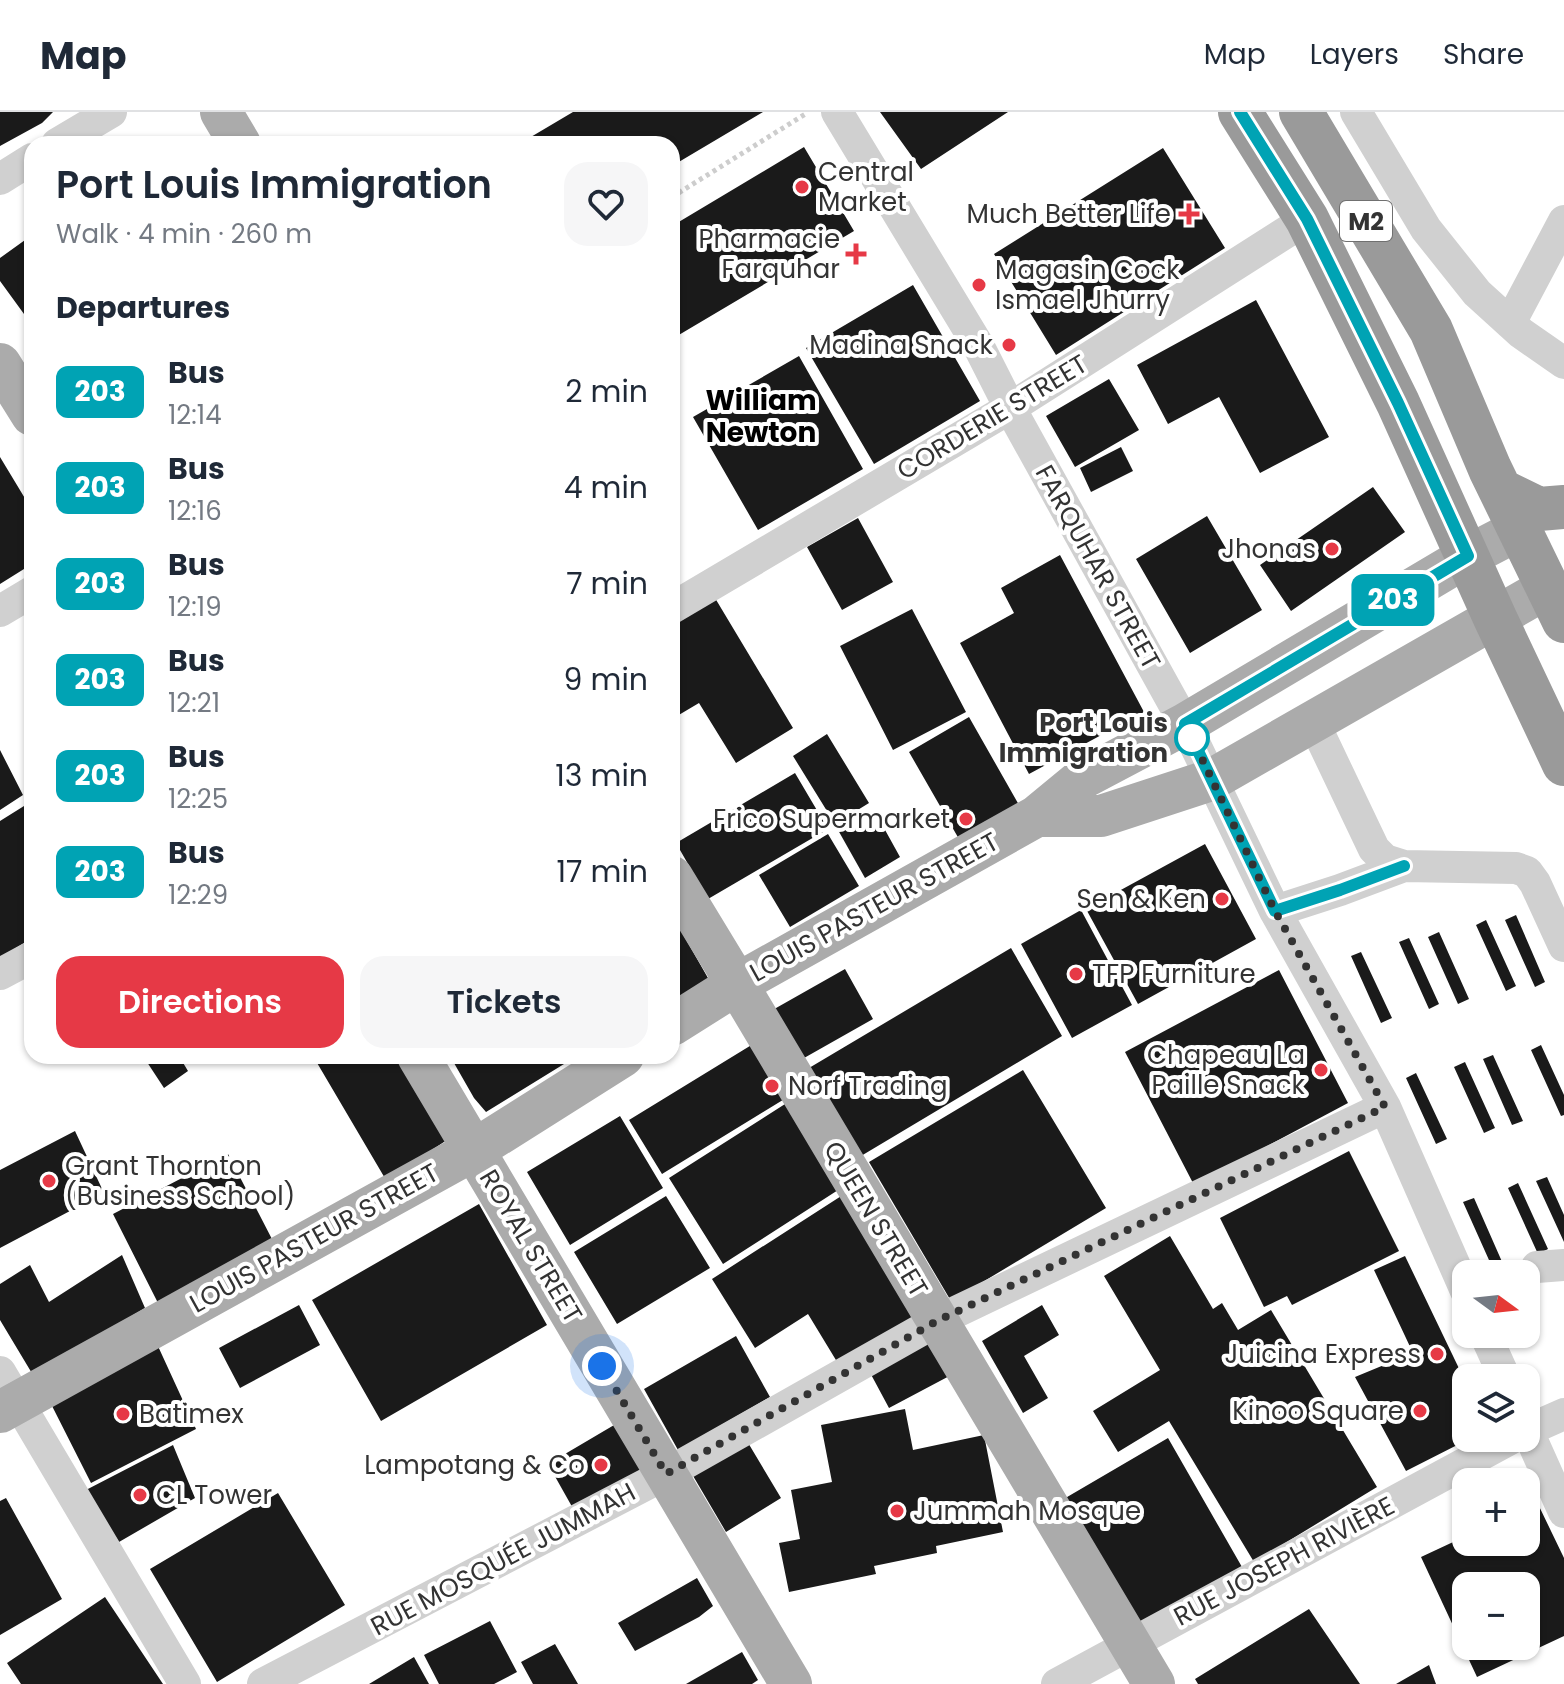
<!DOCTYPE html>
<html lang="en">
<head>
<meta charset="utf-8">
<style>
  body { margin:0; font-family:Poppins,sans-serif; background:#f6f6f7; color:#1f2937; height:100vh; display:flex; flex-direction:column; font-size:30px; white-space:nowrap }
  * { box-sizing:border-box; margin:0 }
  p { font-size:26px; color:#747a83 }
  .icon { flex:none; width:44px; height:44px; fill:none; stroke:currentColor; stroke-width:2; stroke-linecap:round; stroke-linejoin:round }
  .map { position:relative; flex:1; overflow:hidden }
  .drawer { position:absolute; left:24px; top:24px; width:656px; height:928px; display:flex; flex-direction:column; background:#fff; border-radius:24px; box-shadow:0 2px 6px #0004 }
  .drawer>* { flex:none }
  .badge { padding:0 16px; border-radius:12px; font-size:28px; line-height:52px }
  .needle { width:52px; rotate:105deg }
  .fabs { position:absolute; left:1452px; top:1148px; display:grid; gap:16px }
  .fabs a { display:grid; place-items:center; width:88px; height:88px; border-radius:16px; background:#fff; box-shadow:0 2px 6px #0004; font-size:40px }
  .you { position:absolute; width:40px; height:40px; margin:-20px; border:6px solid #fff; border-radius:50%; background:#1a73e8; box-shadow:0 0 0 12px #1a73e833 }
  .map>.badge { position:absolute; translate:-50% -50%; box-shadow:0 0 0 4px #fff }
  h2 { padding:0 32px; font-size:30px; line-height:72px }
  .round { display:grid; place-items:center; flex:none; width:84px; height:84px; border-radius:24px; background:#f6f6f7 }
  .head { display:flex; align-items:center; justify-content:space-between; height:136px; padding:0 32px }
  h1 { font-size:38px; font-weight:600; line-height:60px }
  .button { display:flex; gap:16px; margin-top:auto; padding:16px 32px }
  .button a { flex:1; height:92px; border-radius:24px; background:#e63946; color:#fff; font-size:32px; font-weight:600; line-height:92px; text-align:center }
  .button a+a { background:#f6f6f7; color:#1f2937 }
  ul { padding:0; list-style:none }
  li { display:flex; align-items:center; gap:24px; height:96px; padding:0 32px }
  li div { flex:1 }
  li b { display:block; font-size:30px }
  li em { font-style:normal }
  li .badge { min-width:88px; font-weight:700; text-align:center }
  header { display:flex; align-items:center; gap:48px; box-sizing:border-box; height:112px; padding:0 40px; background:#fff; border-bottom:2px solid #e0e1e3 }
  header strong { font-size:38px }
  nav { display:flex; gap:44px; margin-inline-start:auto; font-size:28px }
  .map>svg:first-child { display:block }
  .building { fill:#1a1a1a; fill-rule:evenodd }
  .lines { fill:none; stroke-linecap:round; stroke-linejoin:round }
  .path { stroke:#cdcdcd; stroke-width:5; stroke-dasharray:4 4; stroke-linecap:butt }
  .minor { stroke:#d0d0d0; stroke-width:32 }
  .major { stroke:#ababab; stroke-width:42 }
  .highway { stroke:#9a9a9a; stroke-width:44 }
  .line-casing { stroke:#fff; stroke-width:18 }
  .line { stroke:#00a3b4; stroke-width:12 }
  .walk { stroke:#333; stroke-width:8; stroke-dasharray:0 14.4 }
  .poi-dot { fill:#e63946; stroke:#fff; stroke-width:3 }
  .stop-dot { fill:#fff; stroke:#00a3b4; stroke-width:4 }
  .labels { text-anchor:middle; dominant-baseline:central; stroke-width:8; stroke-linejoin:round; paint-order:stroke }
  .shield { fill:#fff; stroke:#707070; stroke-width:2 }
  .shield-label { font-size:24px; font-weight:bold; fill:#333 }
  .poi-label { font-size:26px; fill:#333; stroke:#fff; text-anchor:end }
  .street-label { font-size:26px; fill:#333; stroke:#fff }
  .stop-label { font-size:26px; font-weight:bold; fill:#333; stroke:#fff; text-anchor:end }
  .neighbourhood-label { font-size:28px; font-weight:bold; fill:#000; stroke:#fff }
</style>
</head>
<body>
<header>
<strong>Map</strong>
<nav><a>Map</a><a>Layers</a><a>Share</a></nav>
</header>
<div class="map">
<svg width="1564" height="1572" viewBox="0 0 1564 1572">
  <rect width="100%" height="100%" fill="#fff"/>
  <!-- building -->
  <path class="building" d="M0,0H53L42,11L0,34Z
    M573,0H763L672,54V32H519Z
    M880,0H1008L921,57Z
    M804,35L854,119L672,227V114Z
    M1163,36L1225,136L1056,243L994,142Z
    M32,123V213L0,169V146Z
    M913,173L980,289L874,352L806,236Z
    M1256,188L1329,325L1260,361L1219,285L1168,312L1137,253Z
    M799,244L863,357L758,418L693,305Z
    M1109,267L1139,318L1075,355L1046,304Z
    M1121,335L1133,359L1091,380L1080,356Z
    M0,345L32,398V452L0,472Z
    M1373,375L1405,420L1291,499L1260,453Z
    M1207,404L1262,498L1190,541L1136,447Z
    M858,406L893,470L842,498L807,435Z
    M1060,443L1144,600L1029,662L960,531L1014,501L1001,476Z
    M715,486L793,616L736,651L699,591L672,607V513Z
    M912,497L966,600L893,638L840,534Z
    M969,605L1023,700L963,734L909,640Z
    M827,622L869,691L835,712L793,644Z
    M0,638L23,683L0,698Z
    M795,661L828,717L708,787L676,731Z
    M32,689V826L0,846V709Z
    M874,698L900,745L865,766L838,718Z
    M828,722L859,774L790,815L759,763Z
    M1205,732L1256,827L1138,892L1086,797Z
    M1081,798L1132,893L1072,926L1021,832Z
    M672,803L724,894L672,933Z
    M1516,803L1545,870L1535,875L1505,808Z
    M1486,808L1516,874L1506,879L1476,813Z
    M1439,820L1469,887L1458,892L1428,825Z
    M1409,826L1439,892L1429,897L1399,830Z
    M1011,836L1062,924L861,1044L809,956Z
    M1361,840L1392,906L1381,911L1351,844Z
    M845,857L873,907L797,950L769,900Z
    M1279,858L1348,991L1194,1073L1125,940Z
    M758,929L791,983L662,1062L629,1008Z
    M1541,933L1564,983V1003L1561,1004L1531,938Z
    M1493,943L1523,1009L1512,1013L1483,947Z
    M143,944H179L188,959L164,976Z
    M313,944H396L447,1028L386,1068Z
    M450,944H577L486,1000L474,986Z
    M1465,950L1495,1016L1484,1021L1454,955Z
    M1023,958L1106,1096L951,1189L869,1050Z
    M1416,961L1447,1027L1436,1032L1406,966Z
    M796,985L849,1071L723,1152L669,1066Z
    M620,1004L663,1076L570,1133L527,1060Z
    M75,1019L104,1081L0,1136V1058Z
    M1349,1039L1399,1139L1292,1193L1287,1184L1264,1195L1220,1106Z
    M228,1042L274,1131L158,1191L113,1102Z
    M1547,1065L1564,1103V1130L1536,1069Z
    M1518,1071L1548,1137L1538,1142L1508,1076Z
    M849,1079L927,1205L842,1258L808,1202L755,1236L712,1167Z
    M666,1084L710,1156L617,1212L574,1140Z
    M1474,1086L1503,1152L1493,1157L1463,1090Z
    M479,1092L547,1213L381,1309L312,1188Z
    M1170,1124L1213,1197L1222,1191L1238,1218L1271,1198L1377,1375L1254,1450L1169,1309L1118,1340L1093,1299L1160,1258L1104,1164Z
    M122,1143L145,1196L33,1263L0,1208V1172L30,1153L49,1190Z
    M1405,1144L1466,1271V1326H1471L1406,1359L1355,1265L1413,1241L1374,1158Z
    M299,1193L320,1233L240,1276L219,1236Z
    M1042,1193L1059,1223L1024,1244L1048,1286L1023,1301L982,1229Z
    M934,1220L955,1261L889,1296L867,1255Z
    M736,1224L770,1285L678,1338L644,1277Z
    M157,1232L196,1317L91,1371L49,1288Z
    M905,1297L913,1338L984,1323L1003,1420L936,1434L937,1441L874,1454L876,1462L789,1480L779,1431L800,1427L791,1378L832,1370L821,1313Z
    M626,1306L654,1355L575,1400L548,1352Z
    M744,1324L781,1386L726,1420L689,1357Z
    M1168,1326L1242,1455L1137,1517L1062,1388Z
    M173,1333L195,1386L119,1430L84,1379Z
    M278,1381L345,1493L217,1570L150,1457Z
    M6,1386L62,1487L0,1523V1389Z
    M1537,1390L1564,1446V1524L1477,1565L1421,1445L1466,1424V1430H1526V1395ZM1466,1474H1526V1534H1466Z
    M697,1466L713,1494L699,1505L635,1539L618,1511Z
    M105,1485L163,1572H21L7,1551Z
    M1309,1497L1360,1572H1198L1195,1567Z
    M490,1509L517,1560L494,1572H439L424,1543Z
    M555,1532L578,1572H533L521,1550Z
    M742,1540L758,1568L752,1572H686Z
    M414,1545L429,1572H369Z
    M1429,1553L1436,1572H1396Z"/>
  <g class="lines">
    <!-- path -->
    <path class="path" d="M672,85L807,1"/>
    <!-- minor -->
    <path class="minor" d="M837,0L978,233L1010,296L1185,612L1275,799L1385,995L1466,1179
      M1356,0L1426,117L1477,181L1521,221L1564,251
      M57,32L111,0
      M0,67L32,47
      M1510,211L1564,109
      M672,496L1010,296L1307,107
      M0,499L32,480
      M1313,609L1374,737L1385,748L1404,754L1516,756L1527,760L1535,771L1564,834
      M1275,799L1340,778L1404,754
      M0,862L32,845
      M1537,1155L1564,1153
      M1485,1222L1505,1266
      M0,1260L185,1572
      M1526,1315L1564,1400
      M1526,1319L1564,1302
      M263,1572L666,1362L937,1209L1385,995
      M1057,1572L1512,1326"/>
    <!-- major -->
    <path class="major" d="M221,0L240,32
      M0,252L32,303
      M1037,704H1101L1211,668L1547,476
      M672,765L737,872L1154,1572
      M672,913L737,872L1037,704L1083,666L1185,612L1468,444L1520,417
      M418,944L791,1572
      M0,1300L474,1038L623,944"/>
    <!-- highway -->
    <path class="highway" d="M1240,0L1307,107L1398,291L1495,506L1564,652
      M1301,0L1431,218L1490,357L1564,509
      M1502,379L1539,397L1564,395"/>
  </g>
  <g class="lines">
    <!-- line casing -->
    <g class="line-casing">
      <path id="line" d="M1240,0L1307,107L1398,291L1468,444L1185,612L1275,799L1340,778L1404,754"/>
    </g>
    <!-- line -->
    <use href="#line" class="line"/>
    <!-- walk -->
    <path class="walk" d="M602,1254L666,1362L937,1209L1385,995L1275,799L1192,626"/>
  </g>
  <!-- markers -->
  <g class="poi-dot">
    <circle cx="802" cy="75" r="8"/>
    <path d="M1185 90h8v8h8v8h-8v8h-8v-8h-8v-8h8z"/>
    <path d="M852 130h8v8h8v8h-8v8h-8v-8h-8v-8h8z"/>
    <circle cx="979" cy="173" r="8"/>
    <circle cx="1009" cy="233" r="8"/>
    <circle cx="1332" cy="437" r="8"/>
    <circle cx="966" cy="707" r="8"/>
    <circle cx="1222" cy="787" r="8"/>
    <circle cx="1076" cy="862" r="8"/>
    <circle cx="1321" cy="958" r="8"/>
    <circle cx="772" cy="974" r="8"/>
    <circle cx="49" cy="1069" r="8"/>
    <circle cx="1437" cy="1242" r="8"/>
    <circle cx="1420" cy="1299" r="8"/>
    <circle cx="123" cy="1302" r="8"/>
    <circle cx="601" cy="1353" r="8"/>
    <circle cx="140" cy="1383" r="8"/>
    <circle cx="897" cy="1399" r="8"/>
  </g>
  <circle class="stop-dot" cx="1192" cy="626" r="16"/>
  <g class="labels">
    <!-- shield labels -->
    <rect class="shield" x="1340" y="89" width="52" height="40" rx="6"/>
    <g class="shield-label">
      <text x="1366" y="109">M2</text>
    </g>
    <!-- poi labels -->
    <g class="poi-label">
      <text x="818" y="60" text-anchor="start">Central<tspan x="818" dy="30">Market</tspan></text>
      <text x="1171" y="102">Much Better Life</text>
      <text x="840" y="127">Pharmacie<tspan x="840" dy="30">Farquhar</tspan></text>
      <text x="995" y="158" text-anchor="start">Magasin Cock<tspan x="995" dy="30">Ismael Jhurry</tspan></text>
      <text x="993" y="233">Madina Snack</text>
      <text x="1316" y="437">Jhonas</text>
      <text x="950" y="707">Frico Supermarket</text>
      <text x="1206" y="787">Sen &amp; Ken</text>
      <text x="1092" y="862" text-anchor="start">TFP Furniture</text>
      <text x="1305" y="943">Chapeau La<tspan x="1305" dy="30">Paille Snack</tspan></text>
      <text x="788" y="974" text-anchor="start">Norf Trading</text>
      <text x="65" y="1054" text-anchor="start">Grant Thornton<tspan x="65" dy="30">(Business School)</tspan></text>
      <text x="1421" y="1242">Juicina Express</text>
      <text x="1404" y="1299">Kinoo Square</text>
      <text x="139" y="1302" text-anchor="start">Batimex</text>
      <text x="585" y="1353">Lampotang &amp; Co</text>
      <text x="156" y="1383" text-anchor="start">CL Tower</text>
      <text x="913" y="1399" text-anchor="start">Jummah Mosque</text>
    </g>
    <!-- street labels -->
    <g class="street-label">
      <text transform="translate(992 305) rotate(-31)">CORDERIE STREET</text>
      <text transform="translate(1098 455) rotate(61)">FARQUHAR STREET</text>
      <text transform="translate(874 795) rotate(-29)">LOUIS PASTEUR STREET</text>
      <text transform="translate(876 1107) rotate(59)">QUEEN STREET</text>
      <text transform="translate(314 1126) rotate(-29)">LOUIS PASTEUR STREET</text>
      <text transform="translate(531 1134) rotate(59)">ROYAL STREET</text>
      <text transform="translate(503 1447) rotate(-28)">RUE MOSQUÉE JUMMAH</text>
      <text transform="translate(1284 1449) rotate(-28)">RUE JOSEPH RIVIÈRE</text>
    </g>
    <!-- stop labels -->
    <g class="stop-label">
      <text x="1168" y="611">Port Louis<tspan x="1168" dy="30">Immigration</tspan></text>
    </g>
    <!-- neighbourhood labels -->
    <g class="neighbourhood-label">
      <text x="761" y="288">William<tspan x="761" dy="32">Newton</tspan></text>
    </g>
  </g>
</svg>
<div class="fabs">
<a><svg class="needle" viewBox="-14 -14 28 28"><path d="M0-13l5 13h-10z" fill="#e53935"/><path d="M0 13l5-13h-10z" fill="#747a83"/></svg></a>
<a><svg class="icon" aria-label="layers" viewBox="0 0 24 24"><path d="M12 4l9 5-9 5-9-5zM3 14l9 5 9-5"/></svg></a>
<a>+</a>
<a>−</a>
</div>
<div class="you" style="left:602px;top:1254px"></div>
<b class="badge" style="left:1393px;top:488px;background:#00a3b4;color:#fff">203</b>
<section class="drawer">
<div class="head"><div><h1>Port Louis Immigration</h1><p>Walk · 4 min · 260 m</p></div><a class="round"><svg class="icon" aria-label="heart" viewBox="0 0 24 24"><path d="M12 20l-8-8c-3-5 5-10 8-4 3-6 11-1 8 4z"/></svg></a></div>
<h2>Departures</h2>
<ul>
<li><span class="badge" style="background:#00a3b4;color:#fff">203</span><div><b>Bus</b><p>12:14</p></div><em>2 min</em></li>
<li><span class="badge" style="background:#00a3b4;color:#fff">203</span><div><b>Bus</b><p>12:16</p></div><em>4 min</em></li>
<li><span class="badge" style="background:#00a3b4;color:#fff">203</span><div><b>Bus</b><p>12:19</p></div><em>7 min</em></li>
<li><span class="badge" style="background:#00a3b4;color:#fff">203</span><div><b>Bus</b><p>12:21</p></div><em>9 min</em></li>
<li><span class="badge" style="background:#00a3b4;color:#fff">203</span><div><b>Bus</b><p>12:25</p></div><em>13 min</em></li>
<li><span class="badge" style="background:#00a3b4;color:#fff">203</span><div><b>Bus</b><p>12:29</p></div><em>17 min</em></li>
</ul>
<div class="button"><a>Directions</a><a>Tickets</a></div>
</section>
</div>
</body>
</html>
